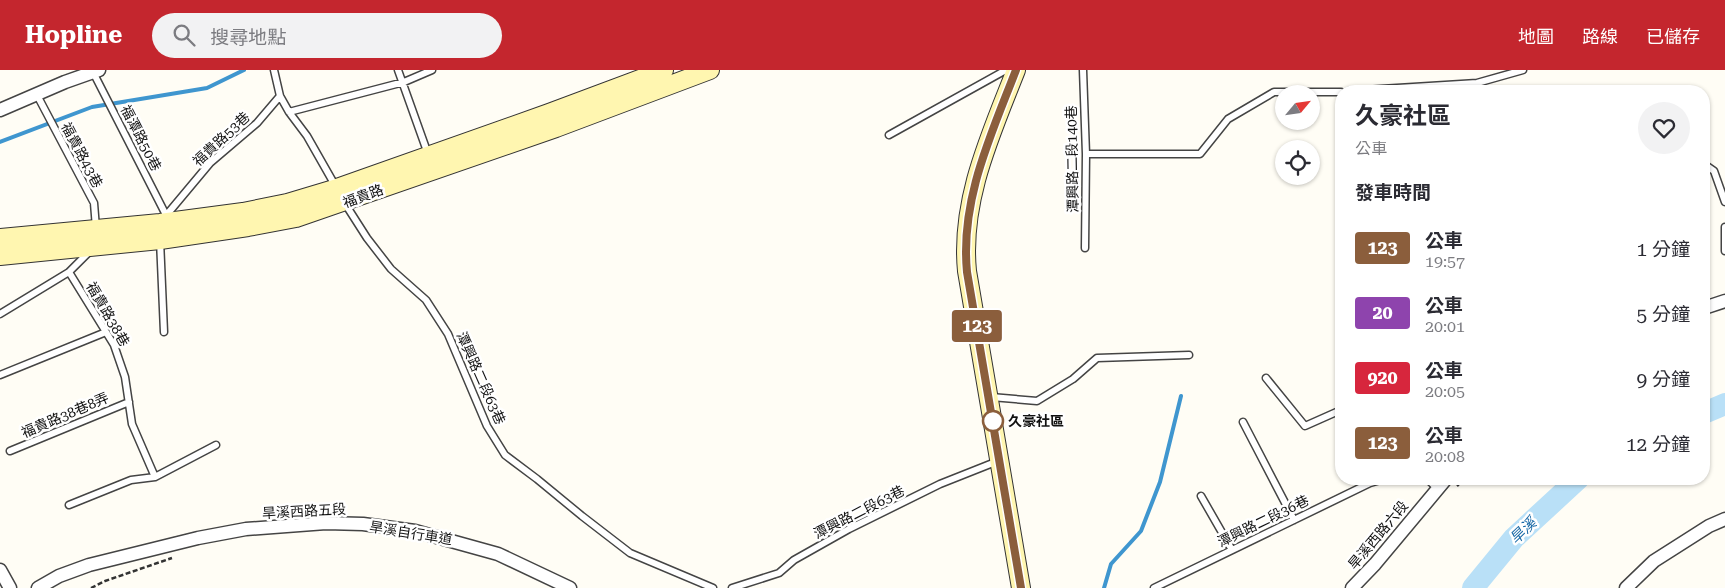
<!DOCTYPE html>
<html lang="zh-TW">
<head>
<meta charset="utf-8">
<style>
  body { margin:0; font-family:"Roboto Serif","Noto Sans TC",serif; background:#f2f2f3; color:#2b2b33; height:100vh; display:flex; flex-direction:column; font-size:19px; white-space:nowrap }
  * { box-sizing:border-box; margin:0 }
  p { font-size:16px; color:#7c7c81 }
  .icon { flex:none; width:28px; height:28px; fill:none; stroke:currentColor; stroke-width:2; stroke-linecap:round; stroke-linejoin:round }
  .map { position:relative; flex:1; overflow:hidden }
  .sheet { position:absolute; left:1335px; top:15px; width:375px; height:400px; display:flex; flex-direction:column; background:#fff; border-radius:20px; box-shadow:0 1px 4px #0004 }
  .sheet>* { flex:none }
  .badge { padding:0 10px; border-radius:4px; font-size:18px; line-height:32px }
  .needle { width:32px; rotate:61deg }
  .buttons { position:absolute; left:1275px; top:15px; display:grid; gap:10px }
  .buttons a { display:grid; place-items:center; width:45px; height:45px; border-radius:50%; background:#fff; box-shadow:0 1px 4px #0004; font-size:25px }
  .map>.badge { position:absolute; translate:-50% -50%; box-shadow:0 0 0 2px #fff }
  h2 { padding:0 20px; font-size:19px; line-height:45px }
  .round { display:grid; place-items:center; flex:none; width:52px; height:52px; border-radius:26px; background:#f2f2f3 }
  .summary { display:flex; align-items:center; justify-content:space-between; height:85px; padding:0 20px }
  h1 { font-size:24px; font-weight:700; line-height:38px }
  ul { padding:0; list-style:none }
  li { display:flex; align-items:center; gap:15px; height:65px; padding:0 20px }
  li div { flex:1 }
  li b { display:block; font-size:19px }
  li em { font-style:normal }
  li .badge { min-width:55px; font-weight:700; text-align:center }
  header { display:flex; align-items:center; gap:30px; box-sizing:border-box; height:70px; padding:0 25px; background:#c4262e; color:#fff }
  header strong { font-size:24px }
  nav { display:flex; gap:28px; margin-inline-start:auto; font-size:18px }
  .search { width:350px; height:45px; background:#f2f2f3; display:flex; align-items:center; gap:12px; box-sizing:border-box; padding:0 18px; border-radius:28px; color:#7c7c81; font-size:19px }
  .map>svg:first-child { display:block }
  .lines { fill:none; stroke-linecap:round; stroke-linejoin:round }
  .stream { stroke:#3f96cf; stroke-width:4 }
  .river { stroke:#b9e0f7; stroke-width:22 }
  .lane-casing { stroke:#444; stroke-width:9 }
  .street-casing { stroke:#444; stroke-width:15 }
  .secondary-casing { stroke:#333; stroke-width:20 }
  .path { stroke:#333; stroke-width:2.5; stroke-dasharray:5 2.5; stroke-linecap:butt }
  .lane { stroke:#fff; stroke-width:6 }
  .street { stroke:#fff; stroke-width:12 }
  .secondary { stroke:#fff6b0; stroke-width:18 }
  .line-casing { stroke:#fff; stroke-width:11 }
  .line { stroke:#8b5e3c; stroke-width:8 }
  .stop-dot { fill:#fff; stroke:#8b5e3c; stroke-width:2.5 }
  .labels { text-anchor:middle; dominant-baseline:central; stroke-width:5; stroke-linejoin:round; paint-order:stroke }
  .street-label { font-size:14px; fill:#111; stroke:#fff }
  .stop-label { font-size:14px; font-weight:bold; fill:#111; stroke:#fff; text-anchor:start }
  .water-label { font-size:15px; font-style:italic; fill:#1768a6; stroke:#fff }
</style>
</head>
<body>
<header>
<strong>Hopline</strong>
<div class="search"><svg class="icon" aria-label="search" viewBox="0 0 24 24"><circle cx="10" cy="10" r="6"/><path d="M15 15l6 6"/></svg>搜尋地點</div>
<nav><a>地圖</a><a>路線</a><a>已儲存</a></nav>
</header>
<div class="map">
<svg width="1725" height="518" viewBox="0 0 1725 518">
  <rect width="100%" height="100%" fill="#fffdf5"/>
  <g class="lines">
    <!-- stream -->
    <path class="stream" d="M0,72L92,37L207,18L244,0
      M1104,518L1111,494L1141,461L1160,412L1181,326"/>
    <!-- river -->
    <path class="river" d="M1704,343L1725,334
      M1473,518L1514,468L1578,409"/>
    <!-- lane casing -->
    <g class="lane-casing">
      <path id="lane" d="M274,0L280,26L289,42L307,66L336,117
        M398,0L428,84
        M1083,0L1086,84L1085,178
        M93,2L166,145
        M1349,21L1477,13L1523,0
        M37,25L94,133L96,158
        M289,42L404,12L432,0
        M889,65L1006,0
        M1086,84H1200L1228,49L1274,22H1341
        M1704,94L1714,101L1725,132
        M344,132L367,168L391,199L426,230L448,264L487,356L505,385L537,409L582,446L630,483L713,518
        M164,148L210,93L257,53L280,26
        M160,170L164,262
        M90,181L69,202L114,275L125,307L132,354L155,407
        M1725,181V157
        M0,244L69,202
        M0,305L106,262
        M1266,308L1305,356L1341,340
        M991,327L1037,331L1073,309L1097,288L1189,285
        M1243,352L1294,450
        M10,381L129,332
        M1427,409L1437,418
        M1201,426L1232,480
        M69,435L131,410L155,407L216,375
        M732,518L779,503L794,490L849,459L940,414L998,391
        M1154,518L1370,413L1384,409"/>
    </g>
    <!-- street casing -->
    <g class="street-casing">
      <path id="street" d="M0,40L65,12L99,0
        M1704,238L1725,231
        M0,500L10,518
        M38,518L59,506L89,495L198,468L246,459L326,453L363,454L415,461L498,484L570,518
        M1352,518L1375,494L1446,409
        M1626,518L1654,491L1709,456L1725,449"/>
    </g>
    <!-- secondary casing -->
    <g class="secondary-casing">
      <path id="secondary" d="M1016,0C991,64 960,130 967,201L1021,518
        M0,168L160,153L243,142L287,133L337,118L549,43L664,0
        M0,186L160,170L248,157L296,148L556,58L710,0"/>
    </g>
    <!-- path -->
    <path class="path" d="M1457,416L1464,409
      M91,518L105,511L172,488"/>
    <!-- lane -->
    <use href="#lane" class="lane"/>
    <!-- street -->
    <use href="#street" class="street"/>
    <!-- secondary -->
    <use href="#secondary" class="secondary"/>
  </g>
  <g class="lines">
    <!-- line casing -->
    <g class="line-casing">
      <path id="line" d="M1016,0C991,65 960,130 967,202L1021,518"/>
    </g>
    <!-- line -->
    <use href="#line" class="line"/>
  </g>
  <!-- markers -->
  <circle class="stop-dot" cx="993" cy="351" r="10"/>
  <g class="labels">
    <!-- street labels -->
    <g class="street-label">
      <text transform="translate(141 68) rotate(63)">福潭路50巷</text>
      <text transform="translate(221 69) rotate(-43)">福貴路53巷</text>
      <text transform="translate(82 85) rotate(62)">福貴路43巷</text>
      <text transform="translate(1072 89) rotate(-91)">潭興路二段140巷</text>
      <text transform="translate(363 126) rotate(-20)">福貴路</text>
      <text transform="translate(108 244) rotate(60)">福貴路38巷</text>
      <text transform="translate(481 308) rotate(66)">潭興路二段63巷</text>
      <text transform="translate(65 345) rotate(-23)">福貴路38巷8弄</text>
      <text transform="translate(304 441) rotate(-3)">旱溪西路五段</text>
      <text transform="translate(859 442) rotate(-27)">潭興路二段63巷</text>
      <text transform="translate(1263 451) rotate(-26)">潭興路二段36巷</text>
      <text transform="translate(411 463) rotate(9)">旱溪自行車道</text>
      <text transform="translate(1378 465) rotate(-50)">旱溪西路六段</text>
    </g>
    <!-- stop labels -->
    <g class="stop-label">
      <text x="1008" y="351">久豪社區</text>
    </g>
    <!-- water labels -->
    <g class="water-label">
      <text transform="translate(1523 461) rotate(-44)">旱溪</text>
    </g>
  </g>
</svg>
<div class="buttons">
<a><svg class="needle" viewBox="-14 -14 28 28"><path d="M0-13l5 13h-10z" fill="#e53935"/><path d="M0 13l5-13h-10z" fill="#7c7c81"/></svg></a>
<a><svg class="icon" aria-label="locate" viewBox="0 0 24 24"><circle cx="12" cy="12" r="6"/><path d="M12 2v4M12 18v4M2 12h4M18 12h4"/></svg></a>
</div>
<b class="badge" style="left:977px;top:256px;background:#8b5e3c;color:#fff">123</b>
<section class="sheet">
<div class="summary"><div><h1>久豪社區</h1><p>公車</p></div><a class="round"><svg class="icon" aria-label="heart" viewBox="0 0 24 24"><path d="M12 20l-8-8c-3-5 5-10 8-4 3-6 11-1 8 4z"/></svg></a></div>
<h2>發車時間</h2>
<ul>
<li><span class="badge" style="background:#8b5e3c;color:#fff">123</span><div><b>公車</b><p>19:57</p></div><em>1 分鐘</em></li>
<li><span class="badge" style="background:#8e44ad;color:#fff">20</span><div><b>公車</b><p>20:01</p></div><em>5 分鐘</em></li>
<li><span class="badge" style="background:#d7263d;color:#fff">920</span><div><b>公車</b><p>20:05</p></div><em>9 分鐘</em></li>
<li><span class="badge" style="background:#8b5e3c;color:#fff">123</span><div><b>公車</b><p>20:08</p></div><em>12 分鐘</em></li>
</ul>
</section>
</div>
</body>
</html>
